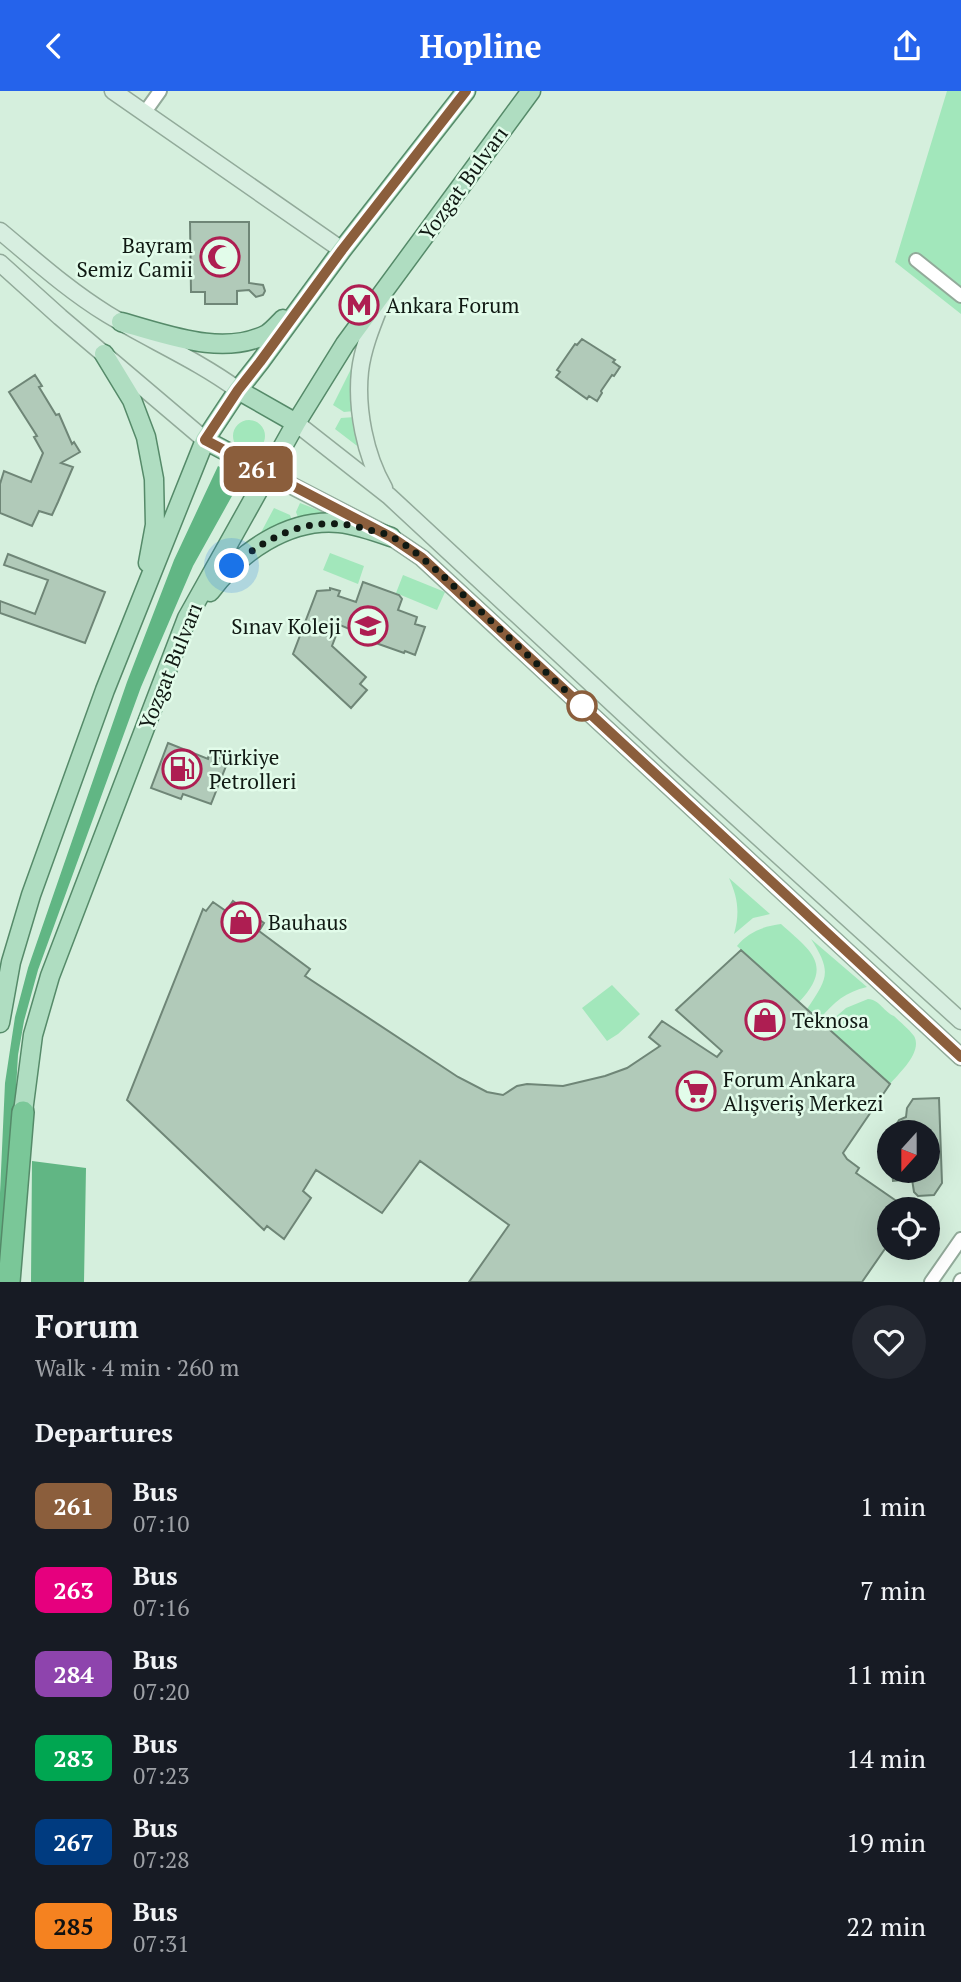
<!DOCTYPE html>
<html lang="en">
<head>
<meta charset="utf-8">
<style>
  body { margin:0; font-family:"PT Serif",serif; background:#242831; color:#f1f3f6; height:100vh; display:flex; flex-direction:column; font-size:26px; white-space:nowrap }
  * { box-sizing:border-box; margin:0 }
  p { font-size:23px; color:#9ea1a6 }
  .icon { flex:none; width:38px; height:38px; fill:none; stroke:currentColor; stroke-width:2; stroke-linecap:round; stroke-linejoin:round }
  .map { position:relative; height:1191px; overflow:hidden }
  .side { display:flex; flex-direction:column; background:#171b24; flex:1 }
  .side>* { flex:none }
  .badge { padding:0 14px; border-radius:10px; font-size:24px; line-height:46px }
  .needle { width:46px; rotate:201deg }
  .controls { position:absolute; left:877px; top:1029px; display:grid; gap:14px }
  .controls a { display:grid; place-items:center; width:63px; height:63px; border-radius:50%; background:#171b24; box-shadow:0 7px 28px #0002; font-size:35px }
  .you { position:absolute; width:35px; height:35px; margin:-18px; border:5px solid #fff; border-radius:50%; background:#1a73e8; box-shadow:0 0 0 10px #1a73e833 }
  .map>.badge { position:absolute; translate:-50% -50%; box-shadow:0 0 0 4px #fff }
  h2 { padding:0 35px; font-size:26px; line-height:63px }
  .round { display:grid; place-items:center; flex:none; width:74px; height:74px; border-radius:37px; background:#242831 }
  .summary { display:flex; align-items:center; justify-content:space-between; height:119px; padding:0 35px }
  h1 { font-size:33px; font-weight:600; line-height:52px }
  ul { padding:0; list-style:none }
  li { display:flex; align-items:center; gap:21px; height:84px; padding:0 35px }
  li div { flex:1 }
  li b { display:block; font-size:26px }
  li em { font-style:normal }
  li .badge { min-width:77px; font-weight:700; text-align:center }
  header { display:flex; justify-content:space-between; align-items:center; height:91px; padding:0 35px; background:#2563eb; color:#fff; font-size:32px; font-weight:600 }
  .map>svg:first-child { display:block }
  .green { fill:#a2e7bb }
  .forest { fill:#61b684 }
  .building { fill:#b1cab9; stroke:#6f8677; stroke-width:2 }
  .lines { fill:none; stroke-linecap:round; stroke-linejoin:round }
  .street-casing { stroke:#92aa9a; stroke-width:16 }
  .secondary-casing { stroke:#92aa9a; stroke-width:19 }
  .primary-casing { stroke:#558a69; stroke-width:21 }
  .highway-casing { stroke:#558a69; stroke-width:24 }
  .street { stroke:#fff; stroke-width:12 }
  .secondary { stroke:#d7eee0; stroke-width:16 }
  .primary { stroke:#afddc1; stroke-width:18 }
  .highway { stroke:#7ac798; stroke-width:21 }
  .line-casing { stroke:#fff; stroke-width:16 }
  .line { stroke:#8b5e3c; stroke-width:10 }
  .walk { stroke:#101913; stroke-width:7; stroke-dasharray:0 12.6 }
  .stop-dot { fill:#fff; stroke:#8b5e3c; stroke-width:3.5 }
  .labels { text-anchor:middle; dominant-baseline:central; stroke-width:5; stroke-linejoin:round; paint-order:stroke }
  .street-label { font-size:21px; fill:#101913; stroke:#e2fcea }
  .poi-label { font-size:21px; fill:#101913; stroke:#e2fcea; text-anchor:start }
</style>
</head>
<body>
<header><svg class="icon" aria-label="back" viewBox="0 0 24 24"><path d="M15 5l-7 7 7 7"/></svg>Hopline<svg class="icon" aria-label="share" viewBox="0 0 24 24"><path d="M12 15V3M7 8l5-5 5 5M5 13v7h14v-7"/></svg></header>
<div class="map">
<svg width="961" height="1191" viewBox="0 0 961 1191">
  <rect width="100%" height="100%" fill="#d5efdd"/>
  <!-- green -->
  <path class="green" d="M947,0H961V223L895,171Z
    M352,276L351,302L354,320L344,321L333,314Z
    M355,326L365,361L335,338L341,327Z
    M233 345a16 16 0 1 1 32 0a16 16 0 1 1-32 0Z
    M300,412L339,427L299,429L296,421Z
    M274,417L290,424L293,432L257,449Z
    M330,462L364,475L358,493L323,479Z
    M403,484L445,501L437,519L396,502Z
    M729,787L770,823L753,827L734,843C740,822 738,807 729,787Z
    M781,833C811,860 834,874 799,911L737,855C748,841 764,835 781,833Z
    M811,848L867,896C845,901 833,912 819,929L807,918C828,887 832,881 811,848Z
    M612,894L640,923L618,943L607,950L582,917Z
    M868,908C880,909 884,921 894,925C900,931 909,938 914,945C923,961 899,982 890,993L825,935L846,917Z"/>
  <!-- forest -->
  <path class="forest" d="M218,375L242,387L193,475L141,596L38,879L24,930L18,964L11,1084L0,1191V1102L5,992L15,926L28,877L127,591L174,469Z
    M32,1070L86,1077L84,1191H31Z"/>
  <!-- building -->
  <path class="building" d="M190,131H249V192L263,194L265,200L263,204L256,206L249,199L237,200V213H205V201H191Z
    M582,248L615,269L613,271L620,276L614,285L612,284L601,300L602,302L597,310L589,305L587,308L556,286L560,281L557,279L575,253L577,254Z
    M35,284L42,295L39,296L56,324L59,323L72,353L74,351L80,361L61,372L73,376L58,411L52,424L39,420L32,435L0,422V393L4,380L31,391L43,362L34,346L37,345L9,301Z
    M8,463L105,501L85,552L0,522V510L35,523L48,489L4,474Z
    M363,491L399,504L402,508L398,519L417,526L415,533L425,536L415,564L405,560L404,562L356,545L357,541L340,534L332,555L366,586L360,593L367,599L351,617L293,563L317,500L330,499V497L340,500L338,505L356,511Z
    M168,652L208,668L209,663L228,670L211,713L183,703L181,708L151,697Z
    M233,810L264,832L259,840L310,878L305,885L458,986L487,1001L503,1004L517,995L527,993L563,995L605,985L627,977L660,955L649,946L662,930L717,966L722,960L676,919L741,859L890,993L843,1062L847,1068L859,1077L856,1082L908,1118H889V1152L862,1191H469L509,1134L420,1070L382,1122L316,1079L303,1100L311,1107L284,1148L267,1135L264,1139L127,1009L203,818L206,820L213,811L226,820Z
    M939,1007L942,1092L934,1104L918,1105L914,1101L912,1088L893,1090L892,1080H928V1041H896V1034L899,1029L906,1026L907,1017L913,1008Z"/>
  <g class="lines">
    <!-- street casing -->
    <g class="street-casing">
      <path id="street" d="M145,21L160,0
        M916,169L961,205
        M931,1191L961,1148
        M960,1191L961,1189"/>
    </g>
    <!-- secondary casing -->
    <g class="secondary-casing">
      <path id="secondary" d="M113,0L342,159
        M0,140C35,169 68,199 107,223C150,249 197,269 238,299
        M0,172L60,226L205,349
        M383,207C374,230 363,255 360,280C356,318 365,364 384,397
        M296,332L389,405L679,674L961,930
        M267,382L391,446L422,467L961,966"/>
    </g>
    <!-- primary casing -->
    <g class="primary-casing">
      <path id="primary" d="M121,231C166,243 222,266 267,243C273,239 278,233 283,228
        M104,263L132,309L146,346L154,388L155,434L148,472
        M238,299L296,332
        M205,349L267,382
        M210,501C239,462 288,427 339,432C357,434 374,440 391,446
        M0,932L11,871L31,804L105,599L205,349L238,299L260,271L342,159L466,0
        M23,1021L33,944L50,885L187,527L296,332L345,253L531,0"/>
    </g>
    <!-- highway casing -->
    <g class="highway-casing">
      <path id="highway" d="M9,1191L23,1021"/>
    </g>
    <!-- street -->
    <use href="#street" class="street"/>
    <!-- secondary -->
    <use href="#secondary" class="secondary"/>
    <!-- primary -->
    <use href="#primary" class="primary"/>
    <!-- highway -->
    <use href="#highway" class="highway"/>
  </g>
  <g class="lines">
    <!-- line casing -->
    <g class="line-casing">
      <path id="line" d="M466,0L342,159L260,271L238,299L205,349L391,446L422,467L961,966"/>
    </g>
    <!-- line -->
    <use href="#line" class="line"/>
    <!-- walk -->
    <path class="walk" d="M232,475C274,441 315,422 370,439C377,441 384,442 390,445C409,454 426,471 442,484L582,615"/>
  </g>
  <!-- icons -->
  <defs>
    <g id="mosque-ring" transform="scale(2.0125)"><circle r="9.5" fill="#e2fcea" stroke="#ae1e52" stroke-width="1.5"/><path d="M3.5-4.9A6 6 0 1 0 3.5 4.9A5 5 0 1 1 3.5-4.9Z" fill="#ae1e52"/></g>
    <g id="metro-ring" transform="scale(2.0125)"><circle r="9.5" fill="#e2fcea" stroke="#ae1e52" stroke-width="1.5"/><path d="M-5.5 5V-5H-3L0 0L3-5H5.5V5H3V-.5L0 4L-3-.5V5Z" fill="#ae1e52"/></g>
    <g id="school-ring" transform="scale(2.0125)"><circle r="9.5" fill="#e2fcea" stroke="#ae1e52" stroke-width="1.5"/><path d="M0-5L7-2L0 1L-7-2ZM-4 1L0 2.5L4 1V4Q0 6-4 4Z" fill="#ae1e52"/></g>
    <g id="fuel-ring" transform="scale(2.0125)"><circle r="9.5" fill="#e2fcea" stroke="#ae1e52" stroke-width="1.5"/><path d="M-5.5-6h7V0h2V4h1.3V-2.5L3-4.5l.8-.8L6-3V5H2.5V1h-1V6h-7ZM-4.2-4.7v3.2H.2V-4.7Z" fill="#ae1e52"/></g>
    <g id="shop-ring" transform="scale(2.0125)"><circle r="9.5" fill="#e2fcea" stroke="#ae1e52" stroke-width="1.5"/><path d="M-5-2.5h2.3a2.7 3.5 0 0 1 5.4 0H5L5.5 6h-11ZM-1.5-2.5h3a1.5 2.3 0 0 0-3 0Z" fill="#ae1e52"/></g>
    <g id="supermarket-ring" transform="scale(2.0125)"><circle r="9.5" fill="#e2fcea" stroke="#ae1e52" stroke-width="1.5"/><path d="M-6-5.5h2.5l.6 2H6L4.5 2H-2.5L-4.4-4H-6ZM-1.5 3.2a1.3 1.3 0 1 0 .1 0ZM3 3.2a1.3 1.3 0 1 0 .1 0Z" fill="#ae1e52"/></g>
  </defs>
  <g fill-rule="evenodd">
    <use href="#mosque-ring" x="220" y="166"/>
    <use href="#metro-ring" x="359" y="214"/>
    <use href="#school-ring" x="368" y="535"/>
    <use href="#fuel-ring" x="182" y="678"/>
    <use href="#shop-ring" x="241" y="831"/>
    <use href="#shop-ring" x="765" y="929"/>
    <use href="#supermarket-ring" x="696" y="1000"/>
  </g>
  <!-- markers -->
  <circle class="stop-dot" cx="582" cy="615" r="14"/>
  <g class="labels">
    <!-- street labels -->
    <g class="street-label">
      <text transform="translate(463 92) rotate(-54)">Yozgat Bulvarı</text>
      <text transform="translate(170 575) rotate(-68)">Yozgat Bulvarı</text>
    </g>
    <!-- poi labels -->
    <g class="poi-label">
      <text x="193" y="154" text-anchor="end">Bayram<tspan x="193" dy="24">Semiz Camii</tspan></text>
      <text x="386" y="214">Ankara Forum</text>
      <text x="341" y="535" text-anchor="end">Sınav Koleji</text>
      <text x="209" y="666">Türkiye<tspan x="209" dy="24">Petrolleri</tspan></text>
      <text x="268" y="831">Bauhaus</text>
      <text x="792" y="929">Teknosa</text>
      <text x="723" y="988">Forum Ankara<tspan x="723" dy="24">Alışveriş Merkezi</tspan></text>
    </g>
  </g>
</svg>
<div class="controls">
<a><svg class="needle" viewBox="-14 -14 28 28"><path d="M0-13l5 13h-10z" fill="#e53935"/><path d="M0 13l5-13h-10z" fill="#9ea1a6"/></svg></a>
<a><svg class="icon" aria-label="locate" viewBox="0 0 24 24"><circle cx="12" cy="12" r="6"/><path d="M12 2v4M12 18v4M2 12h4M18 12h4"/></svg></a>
</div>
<div class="you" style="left:232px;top:475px"></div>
<b class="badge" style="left:258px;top:378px;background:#8b5e3c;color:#fff">261</b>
</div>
<section class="side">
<div class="summary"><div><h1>Forum</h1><p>Walk · 4 min · 260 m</p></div><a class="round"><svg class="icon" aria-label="heart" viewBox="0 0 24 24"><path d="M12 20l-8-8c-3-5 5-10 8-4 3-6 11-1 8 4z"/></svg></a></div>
<h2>Departures</h2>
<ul>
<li><span class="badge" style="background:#8b5e3c;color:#fff">261</span><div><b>Bus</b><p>07:10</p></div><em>1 min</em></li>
<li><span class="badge" style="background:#e6007e;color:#fff">263</span><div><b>Bus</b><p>07:16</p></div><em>7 min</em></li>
<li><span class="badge" style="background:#8e44ad;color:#fff">284</span><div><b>Bus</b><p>07:20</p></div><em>11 min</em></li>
<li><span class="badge" style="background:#00a651;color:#fff">283</span><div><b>Bus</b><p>07:23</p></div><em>14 min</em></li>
<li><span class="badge" style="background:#003b80;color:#fff">267</span><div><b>Bus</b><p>07:28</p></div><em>19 min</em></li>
<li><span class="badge" style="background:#f58220;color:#111">285</span><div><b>Bus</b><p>07:31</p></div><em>22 min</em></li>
</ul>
</section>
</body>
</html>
